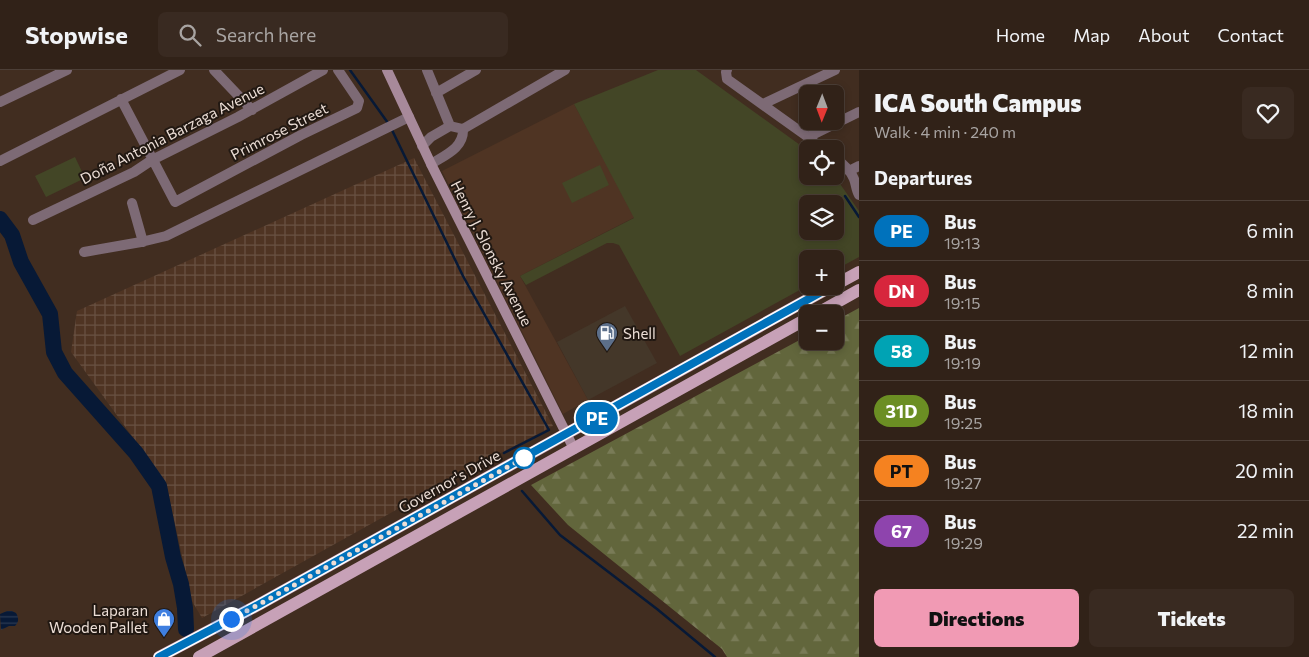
<!DOCTYPE html>
<html lang="en">
<head>
<meta charset="utf-8">
<style>
  body { margin:0; font-family:Commissioner,sans-serif; background:#392a21; color:#f1f3f6; height:100vh; display:flex; flex-direction:column; font-size:19px; white-space:nowrap }
  * { box-sizing:border-box; margin:0 }
  p { font-size:16px; color:#a8a4a2 }
  .icon { flex:none; width:28px; height:28px; fill:none; stroke:currentColor; stroke-width:2; stroke-linecap:round; stroke-linejoin:round }
  .map { position:relative; flex:1; overflow:hidden }
  .details { display:flex; flex-direction:column; background:#312218; width:450px }
  .details>* { flex:none }
  .badge { padding:0 10px; border-radius:16px; font-size:18px; line-height:32px }
  .needle { width:32px; rotate:181deg }
  .buttons { position:absolute; left:799px; top:15px; display:grid; gap:10px }
  .buttons a { display:grid; place-items:center; width:45px; height:45px; border-radius:8px; background:#312218; box-shadow:0 2px 8px #0003,0 0 0 1px #4c3f37; font-size:25px }
  .you { position:absolute; width:25px; height:25px; margin:-12px; border:4px solid #fff; border-radius:50%; background:#1a73e8; box-shadow:0 0 0 8px #1a73e833 }
  .map>.badge { position:absolute; translate:-50% -50%; box-shadow:0 0 0 2px #fff }
  h2 { padding:0 15px; font-size:19px; line-height:45px }
  .round { display:grid; place-items:center; flex:none; width:52px; height:52px; border-radius:8px; background:#392a21 }
  .overview { display:flex; align-items:center; justify-content:space-between; height:85px; padding:0 15px }
  h1 { font-size:24px; font-weight:800; line-height:38px }
  .action { display:flex; gap:10px; margin-top:auto; padding:10px 15px }
  .action a { flex:1; height:58px; border-radius:8px; background:#f19ab4; color:#111; font-size:20px; font-weight:800; line-height:58px; text-align:center }
  .action a+a { background:#392a21; color:#f1f3f6 }
  ul { padding:0; list-style:none }
  li { display:flex; align-items:center; gap:15px; height:60px; padding:0 15px; border-top:1px solid #4c3f37 }
  li div { flex:1 }
  li b { display:block; font-size:19px }
  li em { font-style:normal }
  li .badge { min-width:55px; font-weight:700; text-align:center }
  header { display:flex; align-items:center; gap:30px; box-sizing:border-box; height:70px; padding:0 25px; background:#312218; border-bottom:1px solid #4c3f37 }
  header strong { font-size:24px }
  nav { display:flex; gap:28px; margin-inline-start:auto; font-size:18px }
  .search { width:350px; height:45px; background:#392a21; display:flex; align-items:center; gap:12px; box-sizing:border-box; padding:0 18px; border-radius:8px; color:#a8a4a2; font-size:19px }
  main { display:flex; flex:1; min-height:0 }
  .map>svg:first-child { display:block }
  .commercial { fill:#443729 }
  .industrial { fill:url(#industrial-grid) }
  .built { fill:#4f3423 }
  .grass { fill:#434626; fill-rule:evenodd }
  .forest { fill:url(#forest-firs) }
  .water { fill:url(#water-rules) }
  .lines { fill:none; stroke-linecap:round; stroke-linejoin:round }
  .stream { stroke:#071936; stroke-width:2.5 }
  .river { stroke:#071936; stroke-width:16 }
  .street { stroke:#7d6a75; stroke-width:10 }
  .secondary { stroke:#a7899a; stroke-width:10 }
  .primary { stroke:#c7a1b7; stroke-width:12 }
  .line-casing { stroke:#fff; stroke-width:11 }
  .line { stroke:#0072bc; stroke-width:8 }
  .walk { stroke:#ecded6; stroke-width:5; stroke-dasharray:0 9 }
  .stop-dot { fill:#fff; stroke:#0072bc; stroke-width:2.5 }
  .labels { text-anchor:middle; dominant-baseline:central; stroke-width:4; stroke-linejoin:round; paint-order:stroke }
  .street-label { font-size:15px; fill:#ecded6; stroke:#211812 }
  .poi-label { font-size:15px; fill:#ecded6; stroke:#211812; text-anchor:start }
</style>
</head>
<body>
<header>
<strong>Stopwise</strong>
<div class="search"><svg class="icon" aria-label="search" viewBox="0 0 24 24"><circle cx="10" cy="10" r="6"/><path d="M15 15l6 6"/></svg>Search here</div>
<nav><a>Home</a><a>Map</a><a>About</a><a>Contact</a></nav>
</header>
<main>
<div class="map">
<svg width="859" height="587" viewBox="0 0 859 587">
  <defs>
    <pattern id="industrial-grid" width="8" height="8" patternUnits="userSpaceOnUse" patternTransform="scale(1.25)"><rect width="8" height="8" fill="#4f3423"/><path d="M0 4h8M4 0v8" fill="none" stroke="#685142"/></pattern>
    <pattern id="forest-firs" width="22" height="20" patternUnits="userSpaceOnUse" patternTransform="scale(1.25)"><rect width="22" height="20" fill="#62663c"/><path d="M5 1l3.5 6h-7zM16 11l3.5 6h-7z" fill="#797b57"/></pattern>
    <pattern id="water-rules" width="6" height="5" patternUnits="userSpaceOnUse" patternTransform="scale(1.25)"><rect width="6" height="5" fill="#071936"/><path d="M0 2.5h6" fill="none" stroke="#2b3a52"/></pattern>
  </defs>
  <rect width="100%" height="100%" fill="#412d20"/>
  <!-- commercial -->
  <path class="commercial" d="M625,236L657,293L588,330L557,272Z"/>
  <!-- industrial -->
  <path class="industrial" d="M414,88L553,356L466,401L202,548L192,531L166,413L71,282L77,241Z"/>
  <!-- built -->
  <path class="built" d="M574,34L635,147L520,206L588,330L563,344L442,101Z"/>
  <!-- grass -->
  <path class="grass" d="M658,0H696L807,80L808,106H835V103L838,111L859,141V187L835,200V189H808L807,216L680,286L619,175L613,173H607L526,215L520,206L634,148L574,34ZM808,134H835V161H808Z
    M75,87L85,108L46,127L35,106Z
    M600,95L609,115L572,133L562,113Z"/>
  <!-- forest -->
  <path class="forest" d="M859,238V587H727L722,579L568,455L531,415L807,266L808,271H835V251Z"/>
  <!-- water -->
  <path class="water" d="M7,541H12L16,543C19,548 19,552 15,556H9L1,560L0,544Z"/>
  <g class="lines">
    <!-- stream -->
    <path class="stream" d="M350,0L388,53
      M391,58L463,206L549,360L504,383
      M845,126L859,147
      M522,421L560,465L657,539L715,587"/>
    <!-- river -->
    <path class="river" d="M0,149L12,165L21,192L50,244L54,282L65,303L136,383L159,416L173,487L181,514L185,538L186,559"/>
    <!-- street -->
    <path class="street" d="M214,0L252,40
      M427,0L450,56
      M727,0L726,2L727,9L808,67L822,79
      M436,23L476,0
      M121,29L175,132L301,65L357,38L359,31L338,0
      M0,32L67,0
      M763,34L835,0
      M808,67L859,42
      M422,76L431,67L450,56L463,59L565,0
      M835,88C842,93 851,101 854,109C856,114 856,120 859,125
      M0,91L180,0
      M431,94C445,85 464,78 463,59
      M849,101L859,96
      M132,133L143,172
      M33,150L134,102L152,90L238,47L323,0
      M84,182L141,172L166,166L409,47"/>
    <!-- secondary -->
    <path class="secondary" d="M387,0L431,94L574,379"/>
    <!-- primary -->
    <path class="primary" d="M835,215L859,202
      M816,244L859,220
      M159,587L258,535L832,216
      M199,587L808,248"/>
  </g>
  <g class="lines">
    <!-- line casing -->
    <g class="line-casing">
      <path id="line" d="M159,587L258,535L832,216"/>
    </g>
    <!-- line -->
    <use href="#line" class="line"/>
    <!-- walk -->
    <path class="walk" d="M231,549L258,535L524,388"/>
  </g>
  <!-- icons -->
  <defs>
    <g id="fuel-pin" transform="scale(1.125)"><path d="M0 17L-7.5 6A9.5 9.5 0 1 1 7.5 6Z" fill="#5c6f8a" stroke="#211812"/><path d="M-5.5-6h7V0h2V4h1.3V-2.5L3-4.5l.8-.8L6-3V5H2.5V1h-1V6h-7ZM-4.2-4.7v3.2H.2V-4.7Z" fill="#fff"/></g>
    <g id="shop-pin" transform="scale(1.125)"><path d="M0 17L-7.5 6A9.5 9.5 0 1 1 7.5 6Z" fill="#3f7fe0" stroke="#211812"/><path d="M-5-2.5h2.3a2.7 3.5 0 0 1 5.4 0H5L5.5 6h-11ZM-1.5-2.5h3a1.5 2.3 0 0 0-3 0Z" fill="#fff"/></g>
  </defs>
  <g fill-rule="evenodd">
    <use href="#fuel-pin" x="607" y="263"/>
    <use href="#shop-pin" x="164" y="549"/>
  </g>
  <!-- markers -->
  <circle class="stop-dot" cx="524" cy="388" r="10"/>
  <g class="labels">
    <!-- street labels -->
    <g class="street-label">
      <text transform="translate(279 61) rotate(-27)">Primrose Street</text>
      <text transform="translate(172 63) rotate(-27)">Doña Antonia Barzaga Avenue</text>
      <text transform="translate(492 183) rotate(63)">Henry J. Slonsky Avenue</text>
      <text transform="translate(449 411) rotate(-29)">Governor's Drive</text>
    </g>
    <!-- poi labels -->
    <g class="poi-label">
      <text x="623" y="263">Shell</text>
      <text x="148" y="540" text-anchor="end">Laparan<tspan x="148" dy="17">Wooden Pallet</tspan></text>
    </g>
  </g>
</svg>
<div class="buttons">
<a><svg class="needle" viewBox="-14 -14 28 28"><path d="M0-13l5 13h-10z" fill="#e53935"/><path d="M0 13l5-13h-10z" fill="#a8a4a2"/></svg></a>
<a><svg class="icon" aria-label="locate" viewBox="0 0 24 24"><circle cx="12" cy="12" r="6"/><path d="M12 2v4M12 18v4M2 12h4M18 12h4"/></svg></a>
<a><svg class="icon" aria-label="layers" viewBox="0 0 24 24"><path d="M12 4l9 5-9 5-9-5zM3 14l9 5 9-5"/></svg></a>
<a>+</a>
<a>−</a>
</div>
<div class="you" style="left:231px;top:549px"></div>
<b class="badge" style="left:597px;top:348px;background:#0072bc;color:#fff">PE</b>
</div>
<section class="details">
<div class="overview"><div><h1>ICA South Campus</h1><p>Walk · 4 min · 240 m</p></div><a class="round"><svg class="icon" aria-label="heart" viewBox="0 0 24 24"><path d="M12 20l-8-8c-3-5 5-10 8-4 3-6 11-1 8 4z"/></svg></a></div>
<h2>Departures</h2>
<ul>
<li><span class="badge" style="background:#0072bc;color:#fff">PE</span><div><b>Bus</b><p>19:13</p></div><em>6 min</em></li>
<li><span class="badge" style="background:#d7263d;color:#fff">DN</span><div><b>Bus</b><p>19:15</p></div><em>8 min</em></li>
<li><span class="badge" style="background:#00a3b4;color:#fff">58</span><div><b>Bus</b><p>19:19</p></div><em>12 min</em></li>
<li><span class="badge" style="background:#6b8e23;color:#fff">31D</span><div><b>Bus</b><p>19:25</p></div><em>18 min</em></li>
<li><span class="badge" style="background:#f58220;color:#111">PT</span><div><b>Bus</b><p>19:27</p></div><em>20 min</em></li>
<li><span class="badge" style="background:#8e44ad;color:#fff">67</span><div><b>Bus</b><p>19:29</p></div><em>22 min</em></li>
</ul>
<div class="action"><a>Directions</a><a>Tickets</a></div>
</section>
</main>
</body>
</html>
